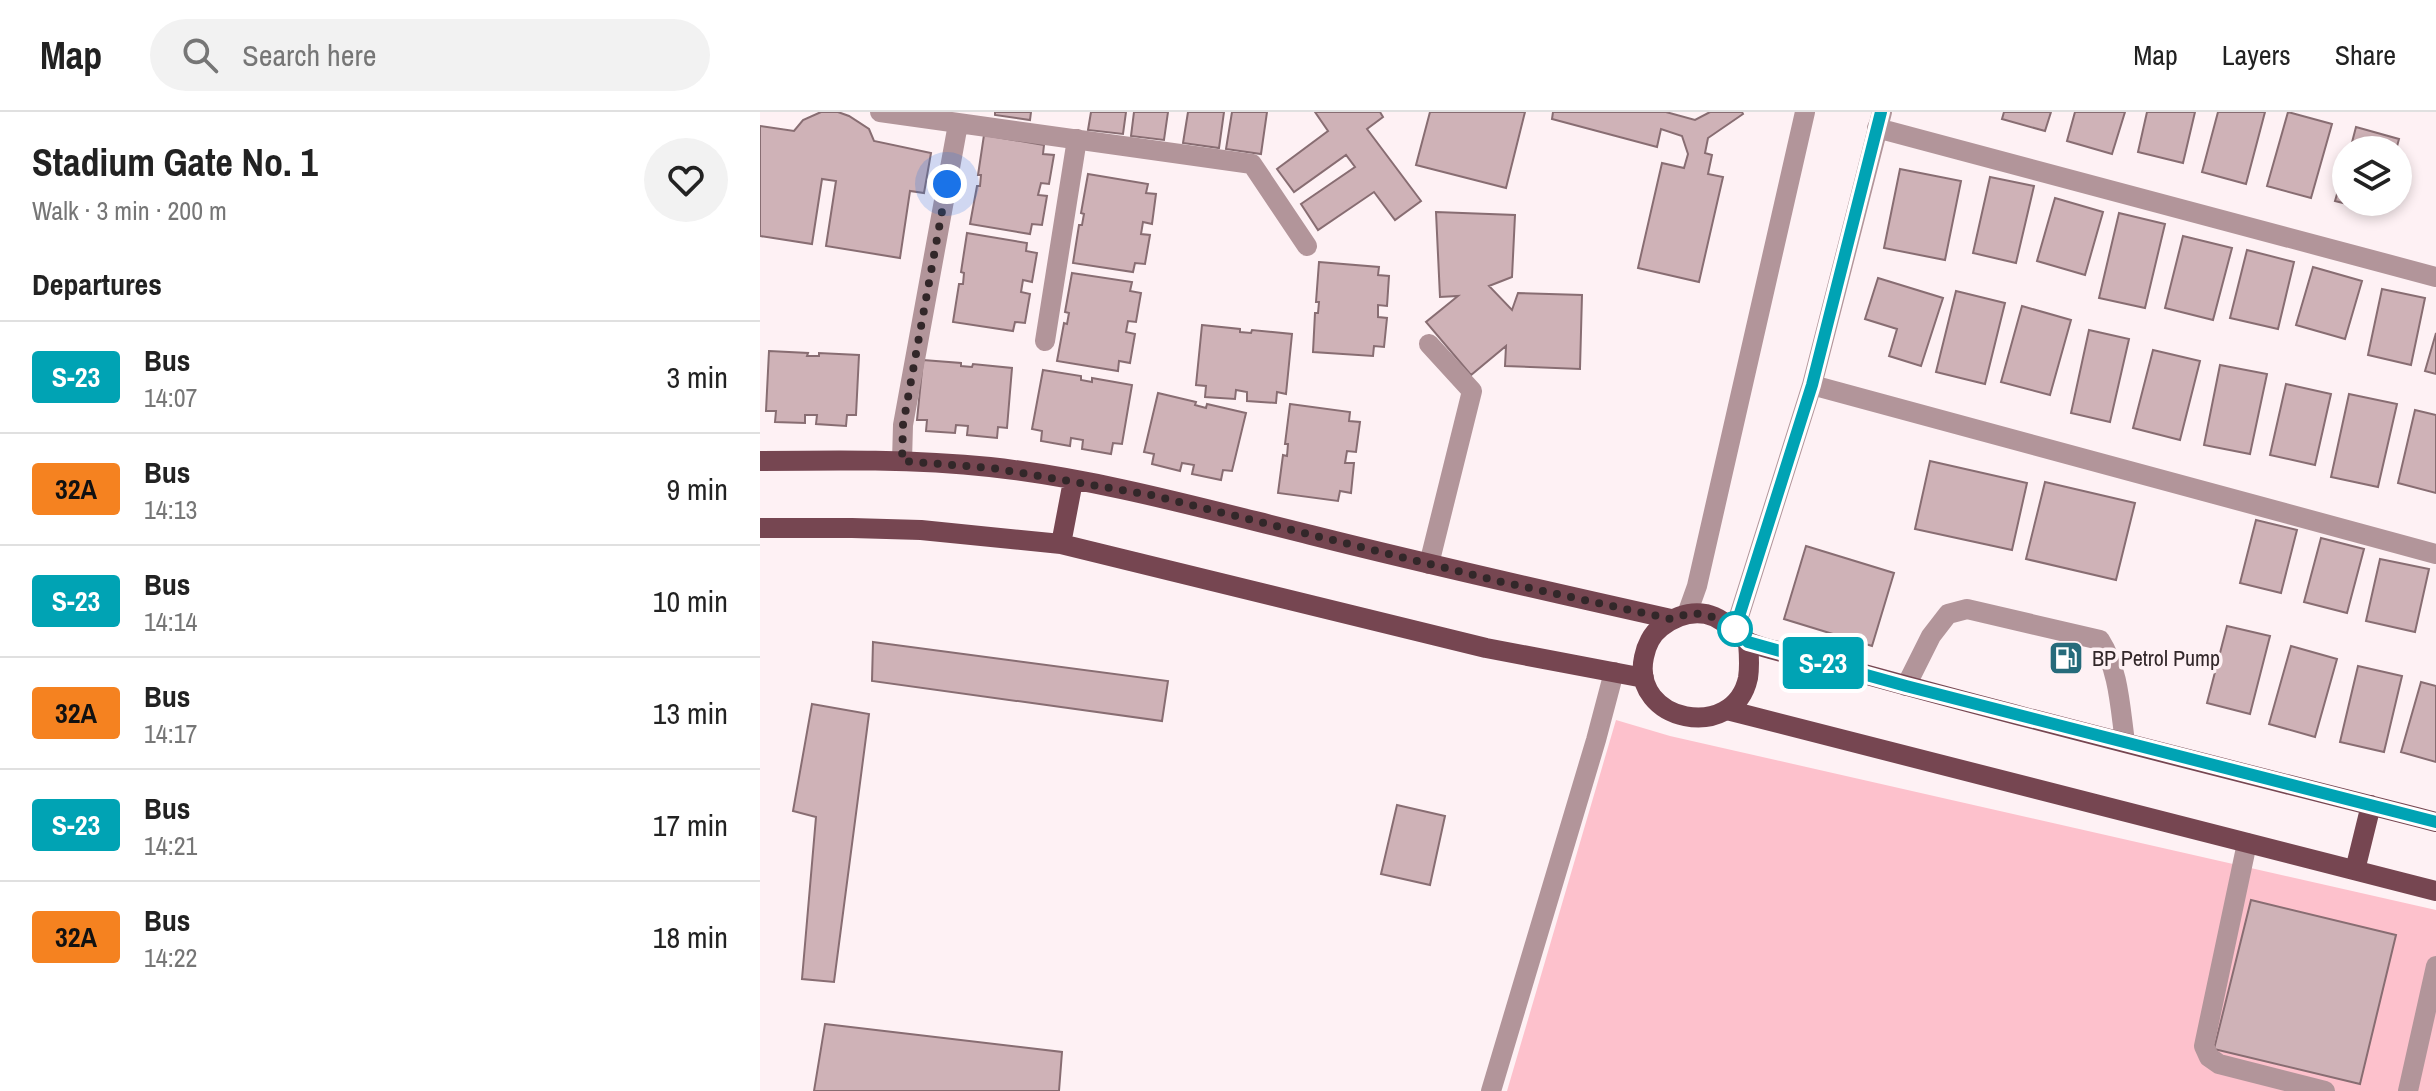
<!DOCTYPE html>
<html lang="en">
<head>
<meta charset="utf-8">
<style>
  body { margin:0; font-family:"Archivo Narrow",sans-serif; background:#f2f2f2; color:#222; height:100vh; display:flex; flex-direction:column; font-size:30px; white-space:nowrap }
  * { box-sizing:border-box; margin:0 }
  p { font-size:26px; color:#767676 }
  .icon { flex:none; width:44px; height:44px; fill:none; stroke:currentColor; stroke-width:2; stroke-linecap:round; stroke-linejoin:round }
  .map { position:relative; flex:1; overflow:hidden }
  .panel { display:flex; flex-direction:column; background:#fff; width:760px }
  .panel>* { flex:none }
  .badge { padding:0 16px; border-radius:6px; font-size:28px; line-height:52px }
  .tools { position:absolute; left:1572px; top:24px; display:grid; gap:16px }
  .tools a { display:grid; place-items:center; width:80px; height:80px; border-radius:50%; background:#fff; box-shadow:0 4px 12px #0003; font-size:40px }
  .you { position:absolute; width:40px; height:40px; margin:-20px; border:6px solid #fff; border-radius:50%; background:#1a73e8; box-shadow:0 0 0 12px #1a73e833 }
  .map>.badge { position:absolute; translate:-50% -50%; box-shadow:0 0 0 4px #fff }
  h2 { padding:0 32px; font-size:30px; line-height:72px }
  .round { display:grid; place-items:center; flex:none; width:84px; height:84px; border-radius:42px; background:#f2f2f2 }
  .overview { display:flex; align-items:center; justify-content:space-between; height:136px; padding:0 32px }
  h1 { font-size:38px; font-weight:700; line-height:60px }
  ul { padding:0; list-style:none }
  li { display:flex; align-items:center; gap:24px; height:112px; padding:0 32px; border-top:2px solid #e0e0e0 }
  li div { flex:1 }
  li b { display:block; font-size:30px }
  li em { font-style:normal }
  li .badge { min-width:88px; font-weight:700; text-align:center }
  header { display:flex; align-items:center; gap:48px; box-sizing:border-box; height:112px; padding:0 40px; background:#fff; border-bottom:2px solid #e0e0e0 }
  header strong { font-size:38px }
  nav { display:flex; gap:44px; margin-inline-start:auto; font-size:28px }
  .search { width:560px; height:72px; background:#f2f2f2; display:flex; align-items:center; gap:20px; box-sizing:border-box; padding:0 28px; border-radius:44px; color:#767676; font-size:30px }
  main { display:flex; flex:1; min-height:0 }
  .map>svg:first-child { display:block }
  .green { fill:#fdc1cc }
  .building { fill:#cfb2b7; stroke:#886d72; stroke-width:2 }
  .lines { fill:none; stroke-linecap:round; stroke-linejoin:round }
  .minor { stroke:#b2959a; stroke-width:20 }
  .major { stroke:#764651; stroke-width:20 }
  .line-casing { stroke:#fff; stroke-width:18 }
  .line { stroke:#00a3b4; stroke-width:12 }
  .walk { stroke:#322729; stroke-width:8; stroke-dasharray:0 14.4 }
  .stop-dot { fill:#fff; stroke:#00a3b4; stroke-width:4 }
  .labels { text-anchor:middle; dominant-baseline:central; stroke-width:7; stroke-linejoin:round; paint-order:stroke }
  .poi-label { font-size:22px; fill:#322729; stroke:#fef1f4; text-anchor:start }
</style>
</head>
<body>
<header>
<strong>Map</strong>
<div class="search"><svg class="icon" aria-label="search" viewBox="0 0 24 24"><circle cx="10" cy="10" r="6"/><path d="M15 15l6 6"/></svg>Search here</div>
<nav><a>Map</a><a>Layers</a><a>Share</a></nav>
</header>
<main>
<section class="panel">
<div class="overview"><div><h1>Stadium Gate No. 1</h1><p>Walk · 3 min · 200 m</p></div><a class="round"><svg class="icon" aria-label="heart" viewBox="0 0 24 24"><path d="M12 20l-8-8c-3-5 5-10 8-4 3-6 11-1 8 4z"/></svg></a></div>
<h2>Departures</h2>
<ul>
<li><span class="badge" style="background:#00a3b4;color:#fff">S-23</span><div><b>Bus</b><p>14:07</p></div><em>3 min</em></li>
<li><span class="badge" style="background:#f58220;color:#111">32A</span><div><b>Bus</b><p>14:13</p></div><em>9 min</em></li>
<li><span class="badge" style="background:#00a3b4;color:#fff">S-23</span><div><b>Bus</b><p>14:14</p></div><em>10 min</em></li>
<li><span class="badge" style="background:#f58220;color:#111">32A</span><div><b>Bus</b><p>14:17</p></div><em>13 min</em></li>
<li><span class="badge" style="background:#00a3b4;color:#fff">S-23</span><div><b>Bus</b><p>14:21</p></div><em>17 min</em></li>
<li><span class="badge" style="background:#f58220;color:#111">32A</span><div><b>Bus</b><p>14:22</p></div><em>18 min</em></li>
</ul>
</section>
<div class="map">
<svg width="1676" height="979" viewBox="0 0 1676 979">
  <rect width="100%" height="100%" fill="#fef1f4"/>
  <!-- green -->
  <path class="green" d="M856,608L910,624L1676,798V979H747Z"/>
  <!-- building -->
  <path class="building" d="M61,0H78L89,4L109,17L114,29L171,41L164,81L150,79L140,146L66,134L76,69L62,67L52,132L0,124V14L34,19L43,8Z
    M235,0H271L270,8L235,3Z
    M331,0H366L363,22L328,18Z
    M374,0H408L404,28L371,24Z
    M428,0H464L459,36L423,31Z
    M472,0H507L501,42L466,37Z
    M555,0H620L623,5L607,17L661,89L635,108L614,80L558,118L541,92L595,55L586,43L534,80L517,57L568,19Z
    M670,0H765L746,76L656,53Z
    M793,0H906L935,8L950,0H982L983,2L948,26L945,41L952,43L948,62L963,65L939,170L878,156L902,51L924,56L928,42L922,24L901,17L897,35L792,7Z
    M1244,0H1291L1285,19L1242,7Z
    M1315,0H1365L1352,42L1307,29Z
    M1387,0H1435L1423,51L1378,40Z
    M1458,0H1505L1486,72L1442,60Z
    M1528,0L1572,12L1551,86L1507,74Z
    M1596,15L1639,27L1636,38H1590Z
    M224,23L284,33L283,42L294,43L289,72L281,71L278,83L287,84L282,113L272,112L270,122L210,112L217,74H220L221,63H218Z
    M1586,51V90H1622L1619,100L1575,89Z
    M1140,57L1201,69L1185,148L1124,136Z
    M328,62L388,72L386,81L396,82L392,112L383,110L381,122L390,123L385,152L375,151L373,160L313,151L319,113H322L324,102L321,101Z
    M1230,65L1274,74L1256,151L1213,141Z
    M1295,86L1343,100L1325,163L1277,149Z
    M676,100L755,103L752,165L729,174L752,198L758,181L822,183L820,257L745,254L746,234L711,263L666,210L698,184L680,185Z
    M1359,101L1405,112L1385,196L1339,186Z
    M207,121L267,131L266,139L277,141L272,170L263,168L261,180L270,182L265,211L255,210L253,219L193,210L199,172H203L204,161L201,160Z
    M1423,124L1472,136L1453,208L1405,196Z
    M1487,138L1534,150L1518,217L1470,206Z
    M559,150L619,155L618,163L629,164L627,194L618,193V205L627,206L624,235L614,234L613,244L553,240L555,201H558L559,190H556Z
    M1553,155L1602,169L1585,227L1536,213Z
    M312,161L372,170L370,179L381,181L376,210L368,209L366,220L375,222L370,251L359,249L358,259L297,249L304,211L307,212L309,201L305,200Z
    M1118,166L1183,186L1161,254L1129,244L1137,217L1105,207Z
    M1622,177L1665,186L1651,253L1608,243Z
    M1196,179L1245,191L1225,272L1176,260Z
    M1262,194L1311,208L1290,283L1241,270Z
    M442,213L480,217V220L491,221L492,218L532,222L526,282L517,280L516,291L487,289V280L476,278L475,287L445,285L446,274L436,273Z
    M1329,218L1369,227L1350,310L1311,301Z
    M1676,221V262L1665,259Z
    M1393,238L1440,249L1420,328L1373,316Z
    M9,239L48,241L47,244H59V241L99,243L96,303H87L86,314L56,312L57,303H45V311L15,310L16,299H6Z
    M163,248L201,251V254L212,255L213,252L252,256L247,316L238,315L237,326L207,323L208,314L196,313L195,321L166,319L167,308H157Z
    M1460,253L1507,262L1490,342L1444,333Z
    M283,258L321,264V268L332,270V266L372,273L362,332L353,331L351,342L322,337L323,328L311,326L310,334L281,329L282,319L272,317Z
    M1526,272L1571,282L1555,353L1510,343Z
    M398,281L436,290L435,293L446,296L447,292L486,301L472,359L463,358L461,368L432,362L434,353L422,351L420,359L392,352L394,342L384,340Z
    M1589,282L1637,292L1618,375L1571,365Z
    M530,292L590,300L589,309L600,310L596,340L587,339L585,351H594L591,381L580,379L578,389L518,381L523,343L527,344L528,332H525Z
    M1655,298L1676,303V381L1638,371Z
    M1170,349L1267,371L1252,438L1155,417Z
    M1285,370L1375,391L1356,468L1266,447Z
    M1496,408L1537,418L1521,481L1480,471Z
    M1561,426L1604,437L1587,501L1544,490Z
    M1046,434L1134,461L1112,534L1024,507Z
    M1620,447L1669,457L1655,520L1606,509Z
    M1467,514L1510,524L1490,602L1447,591Z
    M113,530L408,569L402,609L112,569Z
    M1531,534L1577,547L1555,625L1509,612Z
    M1598,554L1642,564L1624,640L1580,630Z
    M1661,570L1676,574V650L1641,640Z
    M52,592L109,602L74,870L42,867L56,705L33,699Z
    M637,693L685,704L670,773L621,762Z
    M1491,788L1636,823L1600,972L1454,937Z
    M65,912L302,940L299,979H54Z"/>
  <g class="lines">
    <!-- minor -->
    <path class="minor" d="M120,0L492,52L547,134
      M1117,16L1676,165
      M285,229L317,27
      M669,232L712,279L669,452
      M1052,273L1676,442
      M142,349L143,313L198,12
      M927,502L937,474L1045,0
      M975,517L1052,273L1122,0
      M1146,574L1171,524L1188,502L1207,497L1340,528C1359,558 1360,595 1365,630
      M1487,731L1444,934L1449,945L1459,952L1565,979
      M731,979L836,628L854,560
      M1648,979L1676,854"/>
    <!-- major -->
    <path class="major" d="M0,349C77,348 154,347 230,355C339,367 445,397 551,423C670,453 790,480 911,507
      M0,416H92L161,418L301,432L726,536L884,566
      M301,432L313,369
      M988,530C989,542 990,554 988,566C974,631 870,610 884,545C886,534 892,522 901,515C914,505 930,499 946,502C968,507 975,525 991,531C1006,537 1022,540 1038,544C1071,553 1104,562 1137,571C1316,620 1496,664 1676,710
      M967,598L1676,779
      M1595,758L1611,693"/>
  </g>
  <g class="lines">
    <!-- line casing -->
    <g class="line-casing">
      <path id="line" d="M1121,0L1052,273L975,517L988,530L1146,574L1676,710"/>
    </g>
    <!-- line -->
    <use href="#line" class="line"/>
    <!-- walk -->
    <path class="walk" d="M187,72L143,313L142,349L232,356L391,383L742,470L911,507C939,497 951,502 975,517"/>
  </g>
  <!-- icons -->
  <defs>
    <g id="fuel-square" transform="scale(1.8)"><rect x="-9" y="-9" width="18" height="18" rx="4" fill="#266b7b" stroke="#fef1f4"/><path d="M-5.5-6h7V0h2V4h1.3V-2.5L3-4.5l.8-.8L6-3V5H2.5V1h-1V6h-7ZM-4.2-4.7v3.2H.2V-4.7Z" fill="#fff"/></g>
  </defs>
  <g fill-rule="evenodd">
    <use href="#fuel-square" x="1306" y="546"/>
  </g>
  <!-- markers -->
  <circle class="stop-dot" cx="975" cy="517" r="16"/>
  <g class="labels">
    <!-- poi labels -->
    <g class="poi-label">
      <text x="1332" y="546">BP Petrol Pump</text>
    </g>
  </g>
</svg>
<div class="tools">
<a><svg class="icon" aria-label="layers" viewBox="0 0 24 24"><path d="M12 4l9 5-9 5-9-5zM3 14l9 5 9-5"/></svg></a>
</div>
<div class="you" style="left:187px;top:72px"></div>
<b class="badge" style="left:1063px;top:551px;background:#00a3b4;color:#fff">S-23</b>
</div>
</main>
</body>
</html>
